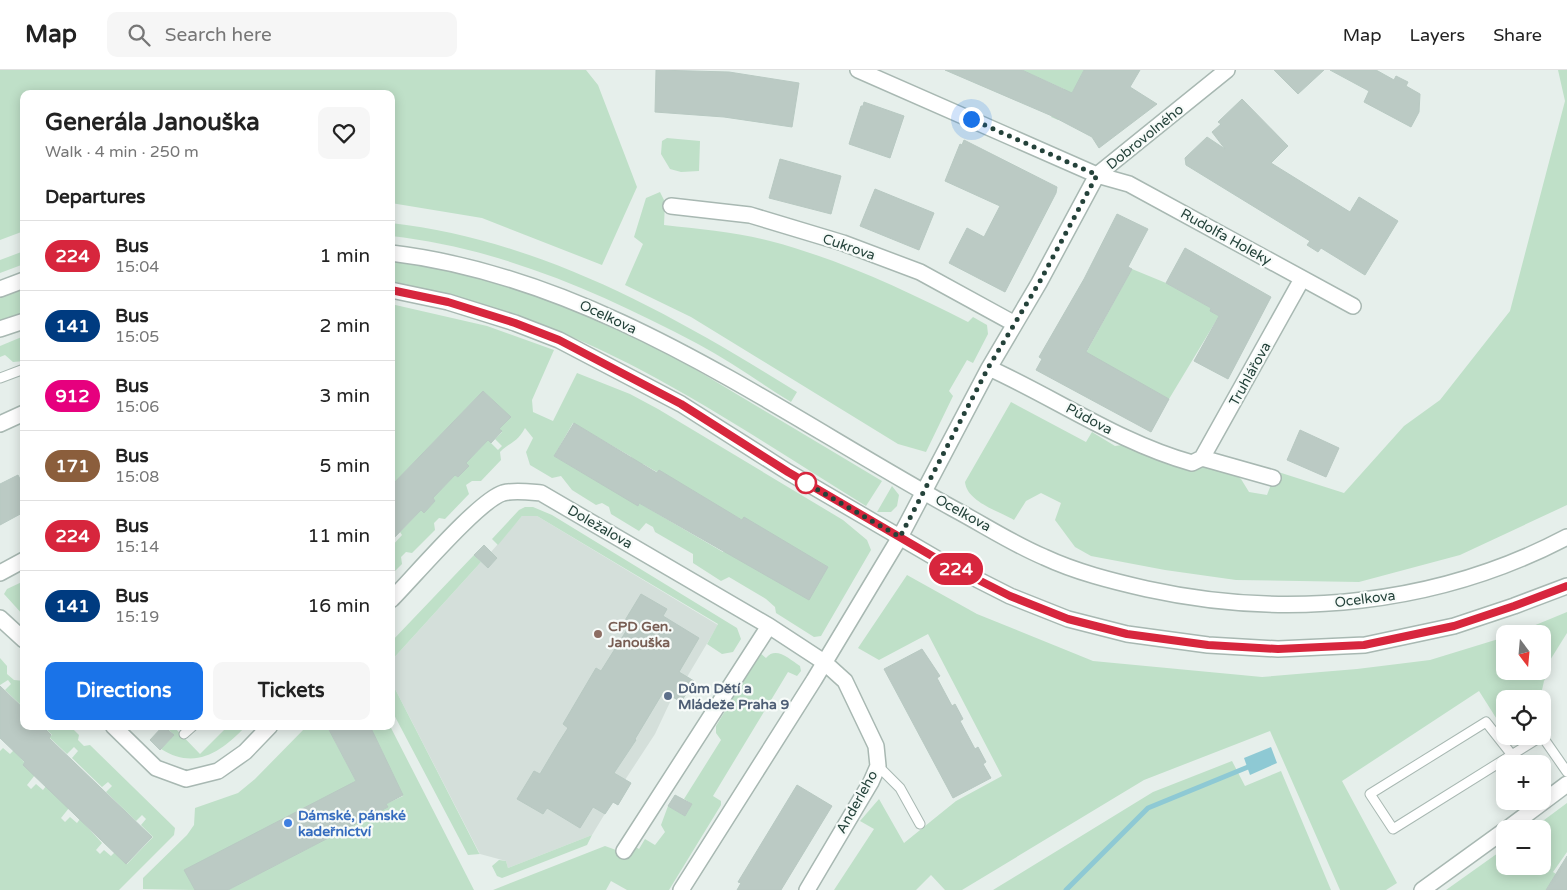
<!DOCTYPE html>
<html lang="en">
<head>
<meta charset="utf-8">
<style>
  body { margin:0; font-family:"Varela Round",sans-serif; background:#f6f6f6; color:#222; height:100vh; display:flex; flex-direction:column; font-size:19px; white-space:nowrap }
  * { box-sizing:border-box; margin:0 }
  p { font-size:16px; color:#767676 }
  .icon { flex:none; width:28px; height:28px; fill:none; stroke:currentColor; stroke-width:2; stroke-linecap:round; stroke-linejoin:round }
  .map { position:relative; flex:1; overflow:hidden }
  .drawer { position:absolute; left:20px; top:20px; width:375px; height:640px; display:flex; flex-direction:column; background:#fff; border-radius:10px; box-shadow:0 2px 12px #0003 }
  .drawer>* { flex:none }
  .badge { padding:0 10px; border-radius:16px; font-size:18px; line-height:32px }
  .needle { width:32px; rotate:164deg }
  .controls { position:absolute; left:1496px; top:555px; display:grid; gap:10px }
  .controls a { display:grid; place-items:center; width:55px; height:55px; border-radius:10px; background:#fff; box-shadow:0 2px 12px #0003; font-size:25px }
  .you { position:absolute; width:25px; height:25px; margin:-12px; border:4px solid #fff; border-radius:50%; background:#1a73e8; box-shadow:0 0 0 8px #1a73e833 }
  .map>.badge { position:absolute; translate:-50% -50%; box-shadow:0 0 0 2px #fff }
  h2 { padding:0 25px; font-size:19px; line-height:45px }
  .round { display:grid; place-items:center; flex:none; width:52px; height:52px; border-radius:10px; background:#f6f6f6 }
  .overview { display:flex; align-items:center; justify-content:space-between; height:85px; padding:0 25px }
  h1 { font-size:24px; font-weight:700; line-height:38px }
  .action { display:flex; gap:10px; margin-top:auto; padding:10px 25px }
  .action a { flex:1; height:58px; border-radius:10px; background:#1a73e8; color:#fff; font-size:20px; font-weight:700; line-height:58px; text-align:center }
  .action a+a { background:#f6f6f6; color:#222 }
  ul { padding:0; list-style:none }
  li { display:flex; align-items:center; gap:15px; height:70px; padding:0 25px; border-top:1px solid #e0e0e0 }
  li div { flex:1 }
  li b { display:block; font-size:19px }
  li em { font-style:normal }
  li .badge { min-width:55px; font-weight:700; text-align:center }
  header { display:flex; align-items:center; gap:30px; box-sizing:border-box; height:70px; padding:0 25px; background:#fff; border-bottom:1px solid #e0e0e0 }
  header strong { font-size:24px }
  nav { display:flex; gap:28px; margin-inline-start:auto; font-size:18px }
  .search { width:350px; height:45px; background:#f6f6f6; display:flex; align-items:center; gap:12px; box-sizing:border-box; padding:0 18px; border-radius:10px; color:#767676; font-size:19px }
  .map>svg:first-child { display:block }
  .built { fill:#d4dfda }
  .green { fill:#bfe0c8; fill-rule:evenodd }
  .water { fill:#8ec9d4 }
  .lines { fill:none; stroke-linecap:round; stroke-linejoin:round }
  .stream { stroke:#8ec9d4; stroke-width:5 }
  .building { fill:#bbcac4; stroke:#b8c9c2 }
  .service-casing { stroke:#a8b8b2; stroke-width:11 }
  .minor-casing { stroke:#a8b8b2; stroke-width:18 }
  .tertiary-casing { stroke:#a8b8b2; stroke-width:18 }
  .service { stroke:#fff; stroke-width:9 }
  .minor { stroke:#fff; stroke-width:15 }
  .tertiary { stroke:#fff; stroke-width:15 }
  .line-casing { stroke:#fff; stroke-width:11 }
  .line { stroke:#d7263d; stroke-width:8 }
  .walk { stroke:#24423a; stroke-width:5; stroke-dasharray:0 9 }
  .stop-dot { fill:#fff; stroke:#d7263d; stroke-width:2.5 }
  .education-dot { fill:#8d6e63; stroke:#f7fbf9; stroke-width:2 }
  .service-dot { fill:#5c6f8a; stroke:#f7fbf9; stroke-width:2 }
  .shop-dot { fill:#3f7fe0; stroke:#f7fbf9; stroke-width:2 }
  .labels { text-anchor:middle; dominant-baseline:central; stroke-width:4.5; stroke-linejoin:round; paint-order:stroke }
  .street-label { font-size:14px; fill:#24423a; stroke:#f7fbf9 }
  .education-label { font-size:14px; font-weight:bold; fill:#785e54; stroke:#f7fbf9; text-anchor:start }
  .service-label { font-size:14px; font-weight:bold; fill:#4e5e75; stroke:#f7fbf9; text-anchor:start }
  .shop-label { font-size:14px; font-weight:bold; fill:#366cbe; stroke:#f7fbf9; text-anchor:start }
</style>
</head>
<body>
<header>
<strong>Map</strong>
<div class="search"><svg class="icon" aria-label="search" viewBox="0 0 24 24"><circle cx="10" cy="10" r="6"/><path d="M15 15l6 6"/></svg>Search here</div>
<nav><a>Map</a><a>Layers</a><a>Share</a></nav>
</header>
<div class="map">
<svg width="1567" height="820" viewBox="0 0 1567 820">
  <rect width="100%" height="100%" fill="#e6efeb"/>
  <!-- built -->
  <path class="built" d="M522,446H537L718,555L687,607L694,611L681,632L673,628L671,630L655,664L625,710L631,714L618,735L612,732L592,765L508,798L506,791L480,784L391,611V591L481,492L488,498L497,488L491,482Z"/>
  <!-- green -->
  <path class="green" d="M0,0H586L598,15L637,117L602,195L482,148L391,133V24H24V161L0,170Z
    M1022,0H1084L1058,50L1051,47L1064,19Z
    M1558,0H1567V435L1460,485L1359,512L1236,510L1165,500L1091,486L1075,477L1055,450L1061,433L1041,423L1026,431L1014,450C999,441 967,432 965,412L1011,332L1086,372L1092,362L1115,376L1129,374L1199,397L1214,396L1231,402L1241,409L1249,422L1267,425L1272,412V400L1344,423L1404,356L1440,330L1510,241L1565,31Z
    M667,68L700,71L699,101L681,102L670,99L661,84L662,71Z
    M660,122L665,132L664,155C700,159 736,162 770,171C839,189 905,220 968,252L973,247L987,255L988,264L973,293L967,290L949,321L953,326L926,382L898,374L691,247L625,215L643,174L634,167L646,128Z
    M391,153C541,170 672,244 797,322L791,332C760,313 730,291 698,274C602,223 500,178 391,166Z
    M24,181V194L0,203V190Z
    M391,186L529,219L638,265L882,411L866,436C757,369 642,288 520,247C479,233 434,226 391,216Z
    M1132,199L1166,213L1211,238L1210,241L1219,246L1169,329L1086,283Z
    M24,214V245L0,254V222Z
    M391,234L487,256L554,280L532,330L533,342L553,351L577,303L630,324L658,339L843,450L867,470L871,480L821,566L814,567L776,543L775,537L766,529L729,507L721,511L693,493V484L655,462L653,457L646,453L639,461L611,444L609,437L602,433L596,435L572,420L561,406L552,408L530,395L526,382L533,368L525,358C516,374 511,371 500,382L501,390L481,411H472L466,415L469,424L445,449L439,448L434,453L435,460L412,483L406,482L401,487L402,494L391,505V477L402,465L400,462L421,440L424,442L435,431L433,428L455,405L458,407L469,396L466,393L488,370L498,380L502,376L495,369L502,362L499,359L510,347L483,321L391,416ZM573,353L630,386L641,397L643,394C671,411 702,422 726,444L728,442L828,497L809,529L725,480L723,482L639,433L638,435L554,386Z
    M24,266V291L13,292L5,285L0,287V276Z
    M892,416L899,425L897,436L891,442H877Z
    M525,437H533L552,445L737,558L741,569L733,582L722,584L707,574L718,554L537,446H522L498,475L492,469L519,440Z
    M474,485L481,492L391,591V580L394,576L391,572Z
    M907,505L977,544L1093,591L1262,607L1357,599L1430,590L1505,567V601H1542V564H1514L1567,542V563L1547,595L1550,601L1544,611L1540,629H1505V662L1479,621L1342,711L1397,813L1386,820H1340L1270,661L1144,710L962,820H945L931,805L916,820H834L874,759L860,751L879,729L904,773L956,731L1002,706L928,564L879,590L858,578Z
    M24,511V546L4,524L7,519Z
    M760,583L766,588C776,576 789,589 800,596L801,601L797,606L788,602L713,726L721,731V735L669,820H627L611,811L606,820H493L605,776L616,780L625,770L639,779L645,769L655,775L665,762L661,755L668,736L685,746L692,734L684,729L721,670L716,663V656Z
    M0,588L7,596V604L14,610L24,611V638L5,620L11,614L8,610L0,615Z
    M391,611L479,783L480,784L468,785L391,639Z
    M43,656H70L79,665L78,670L84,676L90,675L175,758L174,765L119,820H0V681L3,678L10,684L14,680L35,705L27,715L31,719L36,714L43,720L46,716L69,738L61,748L65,752L70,747L77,753L80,749L102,773L96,780L100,784L104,780L111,786L115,782L127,794L153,767L141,755L146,749L142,745L136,751L106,722L112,716L108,712L102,717L72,688L78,681L74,677L67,684L49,667L52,665Z
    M165,656H173L200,684L228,656H246C222,681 196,701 161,679L174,665Z
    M307,656H327L356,711L195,820L143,819V808L187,765L194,755L195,738L238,723L255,709Z
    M370,656H390L474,820H228L387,737L386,734L403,726Z
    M1232,691L1245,716L1281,701L1331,820H993L1153,722Z
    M1567,733V782L1553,802L1556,804L1546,820H1446L1505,778V796H1542V759H1532Z
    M592,765L587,775L502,808L497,806L492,796L499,790L506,791L508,798Z"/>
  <!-- water -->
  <path class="water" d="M1271,677L1277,693L1250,705L1244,688Z"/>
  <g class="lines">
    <!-- stream -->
    <path class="stream" d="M1066,820L1148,738L1248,697"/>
  </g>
  <!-- building -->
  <path class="building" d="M656,0L729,2L799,13L792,57L724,47L655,42Z
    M945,0H1022L1072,23L1084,0H1140L1130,17L1157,34L1099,78L1092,67L1052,46Z
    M1274,0H1324L1298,24Z
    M1330,0H1376L1394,10L1396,6L1408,12L1406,16L1420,24L1419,42L1411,57L1364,32L1369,21Z
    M1242,29L1288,76L1271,93L1350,142L1359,127L1398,151L1365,205L1321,178L1318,182L1307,175L1310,171L1186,95L1185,88L1207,67L1225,79L1212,62L1221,54L1218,52Z
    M864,32L904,46L890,88L849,74L861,36H863Z
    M964,70L1057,117L1056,123L1005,222L949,193L967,158L984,167L1000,136L945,111L960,74L962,75Z
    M780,89L841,106L831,144L769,128Z
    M875,119L934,143L919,180L860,156Z
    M1117,144L1148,159L1128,197L1132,199L1086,282L1169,329L1151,362L1036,300L1042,289L1039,287L1084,209Z
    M1185,178L1271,227L1228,309L1194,291L1219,246L1210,241L1211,238L1166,213Z
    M483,321L511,347L499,359L502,361L491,373L488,370L466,393L469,396L458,407L455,405L433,428L435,431L424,443L421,440L391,471V416Z
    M574,353L657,403L659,400L742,450L744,447L828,497L809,530L639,433L638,436L554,386Z
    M1300,360L1339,378L1326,407L1287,390Z
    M18,405L24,417V442L0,455V414Z
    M484,475L497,488L488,498L474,485Z
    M641,524L667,539L663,546L699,568L679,602L694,611L681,632L673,627L671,630L662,624L635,669L636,670L614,703L631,713L618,735L613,732L605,744L593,737L580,758L547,738L543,744L517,729L534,701L540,704L559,672L568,658L563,654L596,598L601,601L630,555L624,552Z
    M922,579L940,606L937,608L952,636L955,634L963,649L960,651L975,679L978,677L986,692L983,694L991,708L953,728L884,599Z
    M0,616L24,639V656H42L51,665L49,668L152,767L126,794L23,695L25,692L0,668Z
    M163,656L174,665L160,680L150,670Z
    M327,656H370L403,725L386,734L388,737L228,820H195L184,800L356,711Z
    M797,715L832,736L781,820H737L741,813L738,812Z
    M675,725L692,734L685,746L668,736Z
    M1567,786V820H1546Z"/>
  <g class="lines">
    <!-- service casing -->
    <g class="service-casing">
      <path id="service" d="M0,308L24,299
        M184,664L193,656
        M1542,666L1567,702
        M1512,685L1486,652L1370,724L1393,759L1542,666
        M878,696L900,718L920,754"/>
    </g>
    <!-- minor casing -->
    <g class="minor-casing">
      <path id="minor" d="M858,0L1097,105L1129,114L1353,236
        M671,136L750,145L843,173L920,202L1015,254
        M989,298C1057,329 1120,373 1192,393L1202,388L1302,209
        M0,354L24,343
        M1202,388L1273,408
        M0,503L24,490
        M391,530C413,508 478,431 503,423C514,420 529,422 541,423L769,556L824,592L845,611L876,676L878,696L871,712L807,820
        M0,548L24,570
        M113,656L156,698L186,709L218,701L245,682L270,656
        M1507,759L1567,714
        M624,781L769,556
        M681,820L814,610L900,467L989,298L1039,213L1097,105L1227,0
        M1422,820L1505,760"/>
    </g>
    <!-- tertiary casing -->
    <g class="tertiary-casing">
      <path id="tertiary" d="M391,183C600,208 774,340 954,439C984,455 1013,474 1044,487C1076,502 1112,511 1147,519C1288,550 1438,535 1567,467
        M0,219L24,210
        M391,220L448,232L515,253L559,270L681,334L788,402L939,490L1010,526L1068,549L1127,564L1208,575L1278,579L1365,575L1454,556L1514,536L1567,516
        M0,259L24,251"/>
    </g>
    <!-- service -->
    <use href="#service" class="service"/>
    <!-- minor -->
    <use href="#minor" class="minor"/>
    <!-- tertiary -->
    <use href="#tertiary" class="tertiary"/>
  </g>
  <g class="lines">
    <!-- line casing -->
    <g class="line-casing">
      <path id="line" d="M391,220L448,232L515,253L559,270L681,334L788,402L939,490L1010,526L1068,549L1127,564L1208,575L1278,579L1364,575L1454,556L1514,536L1567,516"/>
    </g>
    <!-- line -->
    <use href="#line" class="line"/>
    <!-- walk -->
    <path class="walk" d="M806,413L804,412L900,467L988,298L1039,213L1097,105L971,49"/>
  </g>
  <!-- markers -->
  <circle class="stop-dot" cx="806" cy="413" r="10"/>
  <circle class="education-dot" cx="598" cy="564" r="5"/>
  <circle class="service-dot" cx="668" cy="626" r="5"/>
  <circle class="shop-dot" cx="288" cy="753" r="5"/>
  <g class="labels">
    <!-- street labels -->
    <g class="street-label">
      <text transform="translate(1145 67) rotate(-39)">Dobrovolného</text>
      <text transform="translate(1226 167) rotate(29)">Rudolfa Holeky</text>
      <text transform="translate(849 177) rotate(19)">Cukrova</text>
      <text transform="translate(608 247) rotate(25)">Ocelkova</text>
      <text transform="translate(1250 304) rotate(-61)">Truhlářova</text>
      <text transform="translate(1089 349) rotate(28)">Půdova</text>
      <text transform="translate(963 443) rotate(29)">Ocelkova</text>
      <text transform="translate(600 457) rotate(30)">Doležalova</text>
      <text transform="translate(1365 529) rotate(-7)">Ocelkova</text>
      <text transform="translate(857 732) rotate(-61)">Anderleho</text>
    </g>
    <!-- education labels -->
    <g class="education-label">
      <text x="608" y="556">CPD Gen.<tspan x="608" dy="16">Janouška</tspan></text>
    </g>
    <!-- service labels -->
    <g class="service-label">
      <text x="678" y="618">Dům Dětí a<tspan x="678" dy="16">Mládeže Praha 9</tspan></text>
    </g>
    <!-- shop labels -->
    <g class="shop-label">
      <text x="298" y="745">Dámské, pánské<tspan x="298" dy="16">kadeřnictví</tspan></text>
    </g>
  </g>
</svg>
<div class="controls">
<a><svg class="needle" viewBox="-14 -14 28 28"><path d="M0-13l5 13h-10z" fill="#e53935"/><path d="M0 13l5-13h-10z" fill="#767676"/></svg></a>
<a><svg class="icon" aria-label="locate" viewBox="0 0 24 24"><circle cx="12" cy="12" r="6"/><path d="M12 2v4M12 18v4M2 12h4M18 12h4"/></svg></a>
<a>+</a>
<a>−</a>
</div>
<div class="you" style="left:971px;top:49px"></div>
<b class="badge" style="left:956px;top:499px;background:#d7263d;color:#fff">224</b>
<section class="drawer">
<div class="overview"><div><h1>Generála Janouška</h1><p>Walk · 4 min · 250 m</p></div><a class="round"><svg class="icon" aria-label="heart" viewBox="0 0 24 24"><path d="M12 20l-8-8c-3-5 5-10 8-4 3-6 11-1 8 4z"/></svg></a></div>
<h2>Departures</h2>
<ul>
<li><span class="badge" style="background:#d7263d;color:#fff">224</span><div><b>Bus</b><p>15:04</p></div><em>1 min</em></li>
<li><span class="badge" style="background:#003b80;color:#fff">141</span><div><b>Bus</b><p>15:05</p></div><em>2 min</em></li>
<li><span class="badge" style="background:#e6007e;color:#fff">912</span><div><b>Bus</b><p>15:06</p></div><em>3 min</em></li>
<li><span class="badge" style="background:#8b5e3c;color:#fff">171</span><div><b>Bus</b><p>15:08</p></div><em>5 min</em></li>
<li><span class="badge" style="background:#d7263d;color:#fff">224</span><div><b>Bus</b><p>15:14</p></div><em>11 min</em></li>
<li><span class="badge" style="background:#003b80;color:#fff">141</span><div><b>Bus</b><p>15:19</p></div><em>16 min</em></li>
</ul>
<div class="action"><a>Directions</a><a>Tickets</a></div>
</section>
</div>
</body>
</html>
